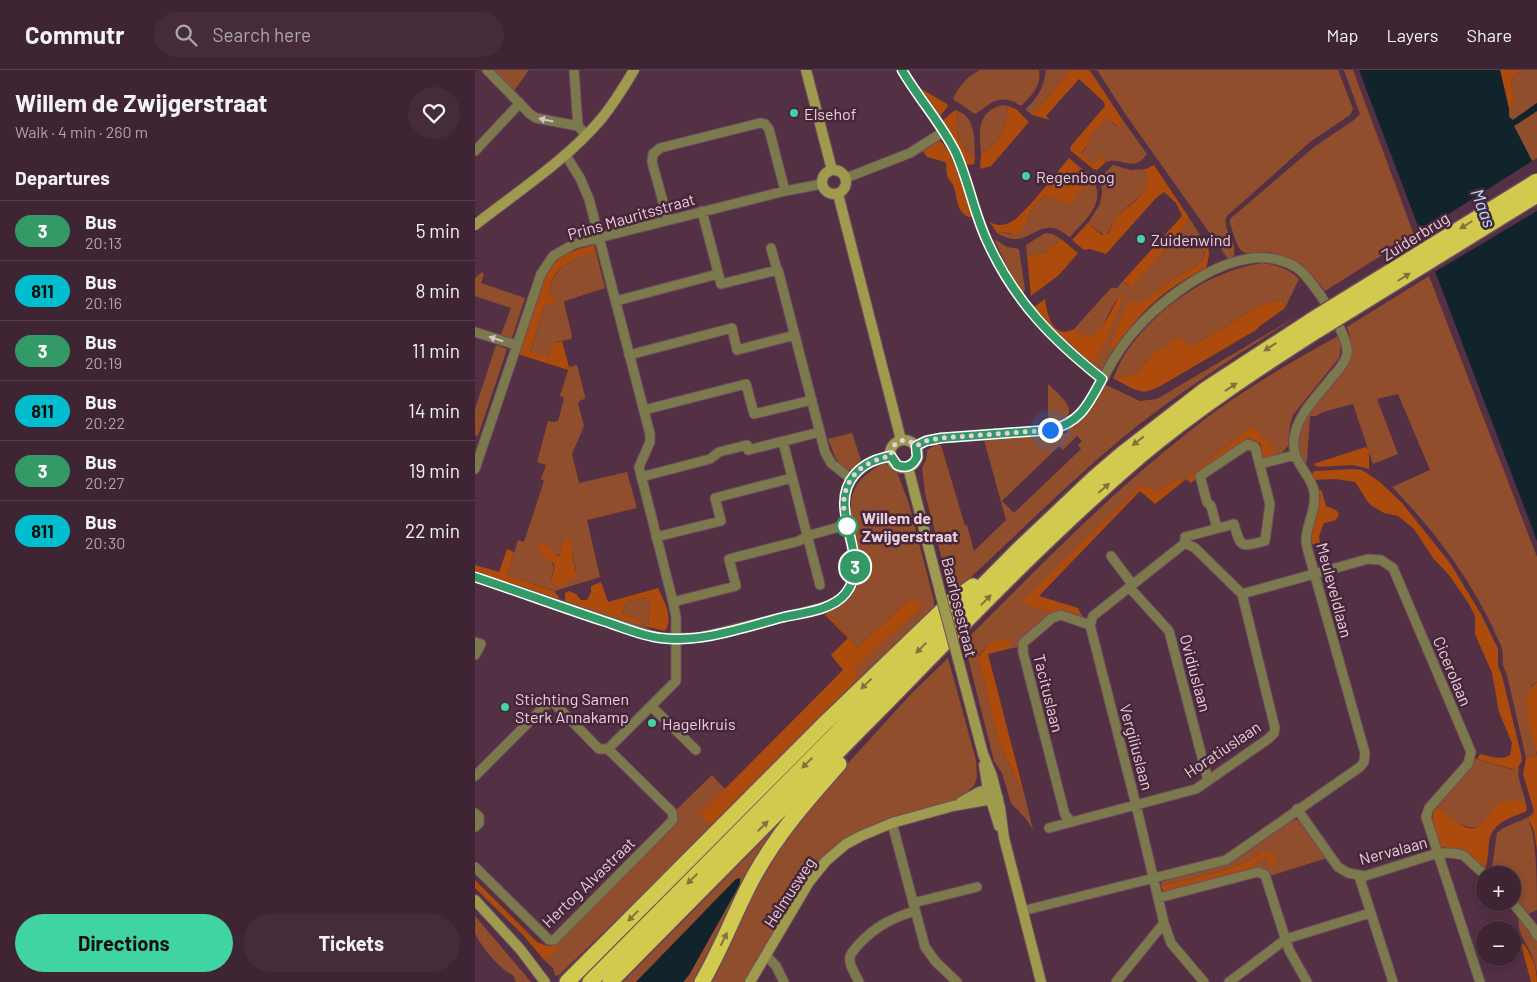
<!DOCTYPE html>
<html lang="en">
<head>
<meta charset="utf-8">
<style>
  body { margin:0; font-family:Barlow,sans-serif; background:#462c3b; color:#f1f3f6; height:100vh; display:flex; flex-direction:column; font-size:19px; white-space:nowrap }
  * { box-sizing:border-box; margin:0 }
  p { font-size:16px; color:#ada4ac }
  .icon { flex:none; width:28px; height:28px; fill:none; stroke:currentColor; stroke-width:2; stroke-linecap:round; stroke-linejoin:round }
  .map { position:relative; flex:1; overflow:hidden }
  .details { display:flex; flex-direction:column; background:#3f2433; width:475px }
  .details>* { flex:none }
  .badge { padding:0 10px; border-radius:16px; font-size:18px; line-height:32px }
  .controls { position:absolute; left:1001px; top:796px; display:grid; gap:10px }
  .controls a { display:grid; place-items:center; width:45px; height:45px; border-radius:50%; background:#3f2433; box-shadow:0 2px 12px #0003,0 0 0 1px #58414e; font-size:25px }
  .you { position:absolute; width:25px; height:25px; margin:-12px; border:4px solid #fff; border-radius:50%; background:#1a73e8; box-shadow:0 0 0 8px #1a73e833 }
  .map>.badge { position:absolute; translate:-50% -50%; box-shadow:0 0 0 2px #fff }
  h2 { padding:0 15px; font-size:19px; line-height:45px }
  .round { display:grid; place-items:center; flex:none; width:52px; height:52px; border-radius:26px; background:#462c3b }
  .headline { display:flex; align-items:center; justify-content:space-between; height:85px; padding:0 15px }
  h1 { font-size:24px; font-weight:700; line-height:38px }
  .button { display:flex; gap:10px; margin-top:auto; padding:10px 15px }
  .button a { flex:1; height:58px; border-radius:30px; background:#3fd4a2; color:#111; font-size:20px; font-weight:700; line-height:58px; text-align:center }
  .button a+a { background:#462c3b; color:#f1f3f6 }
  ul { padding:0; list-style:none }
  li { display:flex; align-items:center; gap:15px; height:60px; padding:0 15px; border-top:1px solid #58414e }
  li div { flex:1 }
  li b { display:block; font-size:19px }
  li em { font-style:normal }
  li .badge { min-width:55px; font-weight:700; text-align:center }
  header { display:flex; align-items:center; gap:30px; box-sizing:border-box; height:70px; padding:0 25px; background:#3f2433; border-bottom:1px solid #58414e }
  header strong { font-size:24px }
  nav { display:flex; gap:28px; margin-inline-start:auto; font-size:18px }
  .search { width:350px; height:45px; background:#462c3b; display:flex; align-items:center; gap:12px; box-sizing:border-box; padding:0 18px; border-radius:28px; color:#ada4ac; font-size:19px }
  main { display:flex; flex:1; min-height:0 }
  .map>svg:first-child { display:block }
  .green { fill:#914e2c; fill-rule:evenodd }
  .forest { fill:#ad4b0c }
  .water { fill:#11242b }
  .pier { fill:#543044 }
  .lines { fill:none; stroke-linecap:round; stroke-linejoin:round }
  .street-casing { stroke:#6e4d5f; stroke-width:11 }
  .secondary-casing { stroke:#6e4d5f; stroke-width:12 }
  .highway-casing { stroke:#6e4d5f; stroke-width:18 }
  .street { stroke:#7c7a4c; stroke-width:9 }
  .secondary { stroke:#9e9b4f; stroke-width:10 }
  .highway { stroke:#d1ca4e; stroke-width:15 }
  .secondary-bridge-casing { stroke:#6e4d5f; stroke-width:12; stroke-linecap:butt }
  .highway-bridge-casing { stroke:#6e4d5f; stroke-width:18; stroke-linecap:butt }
  .secondary-bridge { stroke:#9e9b4f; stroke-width:10 }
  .highway-bridge { stroke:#d1ca4e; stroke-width:15 }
  .oneway { fill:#d7c3c6 }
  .oneway2 { fill:#867042 }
  .line-casing { stroke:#fff; stroke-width:11 }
  .line { stroke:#396; stroke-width:8 }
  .walk { stroke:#e7d0db; stroke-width:5; stroke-dasharray:0 9 }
  .poi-dot { fill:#3fd4a2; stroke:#482639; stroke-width:2 }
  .stop-dot { fill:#fff; stroke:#396; stroke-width:2.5 }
  .labels { text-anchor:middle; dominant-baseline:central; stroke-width:5; stroke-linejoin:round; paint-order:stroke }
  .poi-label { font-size:16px; fill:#e7d0db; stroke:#482639; text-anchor:start }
  .street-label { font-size:16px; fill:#e7d0db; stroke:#482639 }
  .stop-label { font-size:16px; font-weight:bold; fill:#e7d0db; stroke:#482639; text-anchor:start }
  .water-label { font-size:18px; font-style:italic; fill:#a9e5fe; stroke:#482639 }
</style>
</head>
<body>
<header>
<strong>Commutr</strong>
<div class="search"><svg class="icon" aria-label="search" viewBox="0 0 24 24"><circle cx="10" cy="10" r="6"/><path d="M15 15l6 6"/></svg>Search here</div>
<nav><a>Map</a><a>Layers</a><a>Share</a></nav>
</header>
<main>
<section class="details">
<div class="headline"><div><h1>Willem de Zwijgerstraat</h1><p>Walk · 4 min · 260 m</p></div><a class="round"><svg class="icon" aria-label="heart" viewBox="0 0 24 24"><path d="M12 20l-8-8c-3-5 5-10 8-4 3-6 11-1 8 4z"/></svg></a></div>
<h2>Departures</h2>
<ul>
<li><span class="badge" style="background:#396;color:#fff">3</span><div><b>Bus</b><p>20:13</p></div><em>5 min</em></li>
<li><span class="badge" style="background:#00becd;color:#111">811</span><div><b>Bus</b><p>20:16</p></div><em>8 min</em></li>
<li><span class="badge" style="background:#396;color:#fff">3</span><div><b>Bus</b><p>20:19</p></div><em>11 min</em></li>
<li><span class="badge" style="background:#00becd;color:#111">811</span><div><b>Bus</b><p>20:22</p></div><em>14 min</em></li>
<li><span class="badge" style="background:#396;color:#fff">3</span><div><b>Bus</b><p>20:27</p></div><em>19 min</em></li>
<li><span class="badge" style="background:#00becd;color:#111">811</span><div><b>Bus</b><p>20:30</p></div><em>22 min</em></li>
</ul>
<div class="button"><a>Directions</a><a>Tickets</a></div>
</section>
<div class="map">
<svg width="1062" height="912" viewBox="0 0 1062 912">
  <rect width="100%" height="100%" fill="#543044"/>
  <!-- green -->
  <path class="green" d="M17,0H54L39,21Z
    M505,0H564C567,14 557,26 547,35H544C540,32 538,31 533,30C517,27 512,38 500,44L478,29C484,16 492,6 505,0Z
    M571,0H593V1L591,6L557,45L551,40L552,38C564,26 569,16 571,0Z
    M622,0H863L878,39L875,45L835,72L752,146C745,160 765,172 758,188L753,189L651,45Z
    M869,0H878L939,165L850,221C840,207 826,193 809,187C804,185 796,182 791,182C782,181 771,187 765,179C760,172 758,161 755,154V149L839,77L879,50L885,44Z
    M1047,0H1062V33L1038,50L1034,47V39L1040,34L1036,15L1037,8Z
    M528,35L533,36C532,57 525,74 506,83C504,61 502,41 528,35Z
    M483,41C502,49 499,71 500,88C485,78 477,58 483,41Z
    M1062,41V88L1057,91L1039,56Z
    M631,48L635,49L641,57L647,49L672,84C658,104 647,86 631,92L630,90L618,94L606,84L616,72L613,68Z
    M638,95L656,100L671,99C678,128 653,131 640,150C635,156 637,162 629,165L613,153L625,134L627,123L626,107Z
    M620,113C629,136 609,151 595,167C590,164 583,158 578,158C557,155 551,180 522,163L527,162L536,164L552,151L558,137L569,126C587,130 602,116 620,113Z
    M715,149L725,165L707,172V176L710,178L725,173L730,185L728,191L697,210L673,228L666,232L653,233L634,278L638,280L626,301L614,291L616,292L628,277L648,225C646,226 643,228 642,230C630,242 627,283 599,259L636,218H642L648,211L654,217Z
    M570,163L578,164L586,169L570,183L552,186L551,175Z
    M519,169L532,177L544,179L550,219L548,225L534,201Z
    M121,182L130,218L90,231L89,233L97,266L96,269L82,272L74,287L55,283L70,234L78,226L73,223C81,194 94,191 121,182Z
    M787,193C802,195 813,198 824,209L810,238L807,230L788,234L717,276L674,288L661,304L638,308C642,300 645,291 650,284C681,238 732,202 787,193Z
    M7,202L9,205L6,213L50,228L36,271L25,267L36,238L0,226V208Z
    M954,206L1062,487V612L1057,615L1052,637L1062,686L1051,688L1032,605C1031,602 1028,597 1028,594C1027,587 1029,583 1026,576C1001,516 962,463 917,417L955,400L923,324L902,329L923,384L898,394L878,334L848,342L841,346H835L832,391L829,395C811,359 842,331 862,303C866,298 874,290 875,284C877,275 875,265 872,257Z
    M824,245C763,285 702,323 646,369C588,418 534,472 478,524L474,517L450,423L447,398L451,390L452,380L460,375H466L490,456L492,455L499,481L531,450L509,370L591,363L593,358L611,344L629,314L665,331L682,329ZM602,366L607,371L603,375L606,379L539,443L527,431L584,376L588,380Z
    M863,266L866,277L864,288L818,345L815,355L813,376L802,388L777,356L709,411L702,409L681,421L666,415L547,532L578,544L545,577L537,578L535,574L515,573L503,586L523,670L550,727L558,760L552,750L536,733L527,703L519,691L489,572C562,499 634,424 716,360C761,324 812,294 863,266Z
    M21,275L32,279L3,366L0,365V339Z
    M102,295L110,326V329L106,330L103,333L109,356L97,384L104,413L152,402L162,438L112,450L125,507L80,521L32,505L43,470L49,472L69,411L66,409L71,395L62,392L73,351L79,352L83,351L89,328L85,326L94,297ZM88,473H97V483L101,499L76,510C81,492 79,494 65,484L80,483L85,486Z
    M573,314C591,331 610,346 573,355Z
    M377,363L386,390L376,400H371L361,389L353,369Z
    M411,392L415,398L422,402L434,434L459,531V542L383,616L380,596L446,538L434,530L383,577L353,544L344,542C352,539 362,537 369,532C375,529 378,523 381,517C386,503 384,493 382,479C373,437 367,414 411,392Z
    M173,528L175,530L173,557H168L167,551L147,545L152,531Z
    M473,588L501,690L502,707L499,716L480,731L416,750L350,789L271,912H233L282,812L326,745L435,625Z
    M998,688L1039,700L1044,697L1043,705L1052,737L1051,735H1022C1017,741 1013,749 1007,754C992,766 973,744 961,736Z
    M237,705L250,719L225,745L238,757L84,905L80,906L78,898L70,891L82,879L80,875L196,757L200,741Z
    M318,742L222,912H208L214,905L265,814L264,808L260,810L161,912H148L300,758Z
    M1057,744L1054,752C1062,767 1062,820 1062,840L1051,845L1038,830V805H1016L1022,763C1032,753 1047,753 1057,744Z
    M818,749L824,750L852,788L795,806L792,803L775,802L785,790L790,787L798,797L800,787L794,782H787C762,801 717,808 686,816V812L752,793L762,788Z
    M1044,845L1062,870V903C1061,899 1060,895 1059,891C1053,873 1041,866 1044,845Z
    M0,846L56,912H41L38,905C27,902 4,874 0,863C0,858 0,851 0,846Z"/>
  <!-- forest -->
  <path class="forest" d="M593,0H613L616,2L647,49L642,57L635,49H631L613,68L616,72L606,83L618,94L627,86L631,92L622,100L618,99L595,80L596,76L630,36L629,32L604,9L571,46L575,50L557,45L591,6Z
    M1025,0H1047L1037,8L1036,15L1040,34L1034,39Z
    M443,17L472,34L473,36L464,48Z
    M533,36L541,39L554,52L516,96L505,99L506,83C525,74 532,57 533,36Z
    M480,40L483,41C477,58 485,78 500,88L499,94L491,95L487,84L467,51Z
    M464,70C480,82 492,127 499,147H493C480,140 483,126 478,115C476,111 472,109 472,104C471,99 472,96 470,92L452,87L447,80Z
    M594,88L617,107L620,113L612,114L595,134L569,126L558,137L548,159L540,164L527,162L522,163L514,151C520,156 528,156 536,152C550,144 582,102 594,88Z
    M679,95L715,149L656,218L648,211L707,146L701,133L689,122L681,128L631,184L615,179L609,180L597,170L613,153L627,165L634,163C637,158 637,152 641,148C657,132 677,125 671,99Z
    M725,165C735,179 736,181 731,198C687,220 666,241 638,280L634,278L653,232H666L673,228L697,210L728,191L730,184L725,173L710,178L707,176V172Z
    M586,169L603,183L584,205L556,226L552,186L570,183Z
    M119,175L121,182C94,191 80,194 73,223L80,227L77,234H70L55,282L74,287L79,274L87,271L94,297L93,300L43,284L71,202C83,184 99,180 119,175Z
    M647,223L648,227C641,244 630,281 618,292C602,289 569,251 558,238L570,229C572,245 578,270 599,259C626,282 634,238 647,223Z
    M807,230L810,238L785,256L781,260L682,318L669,322L658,319L638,308L661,304L674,288L703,267L717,276L788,234Z
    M777,356L798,377L802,388L787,391L784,379L786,374L774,368L716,413L711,409Z
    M891,377L894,380V399L878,395L843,397L838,394Z
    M876,399L887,400L905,412L927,433L975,493L1006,544L1023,579V596L1027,606L1046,684L1047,691L1041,700L1002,689L1005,684C1016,686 1026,691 1035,685L1037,673L1024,642L1017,603L1000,564V546L994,534L974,505L958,488L939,459L923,446L909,443L897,436L893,432L880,412L861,409L838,410L836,406L839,401Z
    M702,409L709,411L680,434L665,421L564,526L603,538L608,548L578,544L546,532L667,414L681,421Z
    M840,417L847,421L851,436L861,440L864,444L861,450L849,453L844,466L845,473L834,475Z
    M90,469H93L97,473V483L101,503V506L91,513L81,516C72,511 81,502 79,494L65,484L63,477L66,474L74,477L83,486H85L88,471Z
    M32,479L39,482L32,505L79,521L84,527L83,530L0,501V495L24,502Z
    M126,512L133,532L183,518C189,531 199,548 190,561L173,557L175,530L173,528L152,531L147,544L167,551L168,557L90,532V523L94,521L101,524L106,530H112L116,522V516Z
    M434,530L445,532L446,538L381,596L383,616L238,757L224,745L368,600L356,585L373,568L350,545L353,544L383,577Z
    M528,569L533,570L537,578L513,584L550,727L523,670L503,587L515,573Z
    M1062,612V684C1057,665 1042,626 1062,612Z
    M1062,686V780L1059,761L1054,750L1059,741L1048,704L1051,688Z
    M1036,730L1046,731L1051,735L1052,741C1035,748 1017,752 1014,772C1013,782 1013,791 1010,800L986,781L967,777L965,775C960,761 953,750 961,736C969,741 985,756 993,758C1010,762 1013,739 1025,733C1028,731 1033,731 1036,730Z
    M787,782H794L800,787L801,795L798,797L790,787L785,790L775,802L689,823L686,816C717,808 762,801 787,782Z
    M0,810L62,872L73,876L80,875L83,879L70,891L48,865L0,818Z
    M1049,874C1057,886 1062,897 1062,912H1056L1046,875Z"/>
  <!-- water -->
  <path class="water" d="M884,0H1025L1034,39V47L1038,50L1062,33V41L1039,56L1057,91L1062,105V471Z
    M265,808V814L214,905L208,912H161L260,810Z"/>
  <!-- pier -->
  <path class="pier" d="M1059,90L1062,98V141L958,203L942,164Z"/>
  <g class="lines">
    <!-- street casing -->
    <g class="street-casing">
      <path id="street" d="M12,0L55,44L61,48L103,56
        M99,0L103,56L111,65
        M427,0C444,28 467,54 481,83C494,112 499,144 513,173C539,231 579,270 627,309
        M0,81L45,33
        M90,84L105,108L114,129L175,364V372L164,397L198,532L201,547V611L133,679
        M371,108L435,83L468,62
        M227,141L246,214L303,200L350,382L356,393L376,409
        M193,150L177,92L178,84L185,78L285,53L290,54L294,59L310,121
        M296,178L302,200
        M141,231L243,204
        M0,262L41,275
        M154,285L257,258L262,280L320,265
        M169,340L271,314L279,344L337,330
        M308,372L345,515
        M441,376L451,371L467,368L575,360C615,351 623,312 644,281C671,241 729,194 778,188C792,186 810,190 822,198C837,208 875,266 872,284C870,293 864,300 858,306C843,326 822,344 819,369C816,393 835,402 839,421C842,438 832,453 831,469C831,473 832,477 833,481L890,683L889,692L885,697L751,790L547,841
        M785,394L820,385
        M0,399L66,204L78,186L99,174L310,121L347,114
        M166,407L235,389L244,382L272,375L273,380L345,362
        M181,467L246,451L240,428L317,408
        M710,473V467L759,454C766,479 766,477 790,471L795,434L780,377L773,374L725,406L732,432L736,436L742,458
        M636,486L657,514
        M0,507L185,568H222L349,537C354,535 359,533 363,530C406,502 347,441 380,405C390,393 400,389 416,386
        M654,517L694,561L733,710
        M198,532L261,516L254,489L324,471L332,466L371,455
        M615,555L618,546L710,473L720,478L767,524L893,489L906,490L918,498L996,682L993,694L954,738L951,747L1005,912
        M615,555L661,735L689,853L696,873L729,912
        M0,572L6,574L0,585
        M176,636L221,680
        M0,706L76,630L124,679H133L197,742L198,750L79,870H74L0,797
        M822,739L863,797L873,803L890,806L963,783H977L988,785L1010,805
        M0,743L4,747V753L0,757
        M597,752L590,745L548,582V573L577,548L586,545L615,555
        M417,753L450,877L461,892L482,912
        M574,758L721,719L793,669L799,663L800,658L767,524
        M884,806L918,912
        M683,828L783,802L790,805L814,880L832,912
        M1037,832L1058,858L1062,866
        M438,833L502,817
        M291,885L301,896L309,912
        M384,912C381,905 373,894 375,887C376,882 381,878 384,874C401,856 417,848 440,841
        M641,912L689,853
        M754,912L811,869L895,843"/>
    </g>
    <!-- secondary casing -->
    <g class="secondary-casing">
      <path id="secondary" d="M331,0L357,100
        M347 112a12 12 0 1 1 24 0a12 12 0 1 1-24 0Z
        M363,124L426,370
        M0,155C42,122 93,89 127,48C139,33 149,17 159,0
        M415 384a14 14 0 1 1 28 0a14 14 0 1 1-28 0Z
        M433,397L466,526
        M485,597L508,684L517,706L525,738L529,768L566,912
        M509,695L513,720L524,756
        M486,732L504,722L519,718
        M0,830L45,879L70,912
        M275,912L334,812L351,791L371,774L386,766L417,753L478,736L523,728"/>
    </g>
    <!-- highway casing -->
    <g class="highway-casing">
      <path id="highway" d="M92,912L348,655L477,531L498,516
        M115,912L542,481L619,408L647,384L731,319L837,250
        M135,912C226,820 317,728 408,636C491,551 574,464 665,386C721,339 782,299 843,260
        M227,912C247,878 260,841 279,806C302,764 333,729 364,694"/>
    </g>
    <!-- street -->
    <use href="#street" class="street"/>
    <!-- secondary -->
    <use href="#secondary" class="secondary"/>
    <!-- highway -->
    <use href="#highway" class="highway"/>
    <!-- secondary-bridge casing -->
    <g class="secondary-bridge-casing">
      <path id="secondary-bridge" d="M466,526L485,597"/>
    </g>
    <!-- highway-bridge casing -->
    <g class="highway-bridge-casing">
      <path id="highway-bridge" d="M837,250L1062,111
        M843,260L1062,125"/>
    </g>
    <!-- secondary-bridge -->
    <use href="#secondary-bridge" class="secondary-bridge"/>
    <!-- highway-bridge -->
    <use href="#highway-bridge" class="highway-bridge"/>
  </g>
  <!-- one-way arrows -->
  <defs><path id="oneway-solid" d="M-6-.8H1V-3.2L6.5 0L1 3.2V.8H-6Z" transform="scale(1.25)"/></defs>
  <g class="oneway">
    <use href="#oneway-solid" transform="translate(71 50) rotate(-168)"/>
    <use href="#oneway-solid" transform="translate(21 269) rotate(-162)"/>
  </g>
  <g class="oneway2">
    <use href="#oneway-solid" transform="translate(991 155) rotate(148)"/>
    <use href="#oneway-solid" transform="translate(929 207) rotate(-32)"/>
    <use href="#oneway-solid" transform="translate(795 277) rotate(147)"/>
    <use href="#oneway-solid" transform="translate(756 317) rotate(-34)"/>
    <use href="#oneway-solid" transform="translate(663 371) rotate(142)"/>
    <use href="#oneway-solid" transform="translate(629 418) rotate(-41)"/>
    <use href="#oneway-solid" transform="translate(511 530) rotate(-46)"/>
    <use href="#oneway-solid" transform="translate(446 578) rotate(135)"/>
    <use href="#oneway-solid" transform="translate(391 614) rotate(136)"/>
    <use href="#oneway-solid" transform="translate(332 693) rotate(135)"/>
    <use href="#oneway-solid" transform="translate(288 756) rotate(-45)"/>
    <use href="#oneway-solid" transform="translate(217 809) rotate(135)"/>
    <use href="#oneway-solid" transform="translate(158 846) rotate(135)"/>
    <use href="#oneway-solid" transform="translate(249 869) rotate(-64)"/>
  </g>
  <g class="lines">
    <!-- line casing -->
    <g class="line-casing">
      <path id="line" d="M0,507C42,521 83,536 125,550C145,556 166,566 186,568C227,573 270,557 309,547C328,543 358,540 371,523C399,487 349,440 380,404C390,393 401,389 416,386L422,395C431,399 438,396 442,387L441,376L451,371L466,368L575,360C605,353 613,335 627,309C578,270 540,232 513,173C499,144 494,112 481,83C467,54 443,28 427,0"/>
    </g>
    <!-- line -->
    <use href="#line" class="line"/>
    <!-- walk -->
    <path class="walk" d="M372,456C361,419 378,393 416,386C416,371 430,365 441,376L451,371L466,368L575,360"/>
  </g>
  <!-- markers -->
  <g class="poi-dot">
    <circle cx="319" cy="43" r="5"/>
    <circle cx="551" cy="106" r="5"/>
    <circle cx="666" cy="169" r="5"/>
    <circle cx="30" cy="637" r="5"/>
    <circle cx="177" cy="653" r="5"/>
  </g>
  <circle class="stop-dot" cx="372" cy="456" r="10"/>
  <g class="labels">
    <!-- poi labels -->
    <g class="poi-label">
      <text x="329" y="43">Elsehof</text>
      <text x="561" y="106">Regenboog</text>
      <text x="676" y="169">Zuidenwind</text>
      <text x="40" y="628">Stichting Samen<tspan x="40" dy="18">Sterk Annakamp</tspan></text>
      <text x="187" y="653">Hagelkruis</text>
    </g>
    <!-- street labels -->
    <g class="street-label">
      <text transform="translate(156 146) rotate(-16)">Prins Mauritsstraat</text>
      <text transform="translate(940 166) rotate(-32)">Zuiderbrug</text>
      <text transform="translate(860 520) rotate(75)">Meuleveldlaan</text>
      <text transform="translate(485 537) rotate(76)">Baarlosestraat</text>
      <text transform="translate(978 601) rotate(67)">Cicerolaan</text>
      <text transform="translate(721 603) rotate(75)">Ovidiuslaan</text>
      <text transform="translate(574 623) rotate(76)">Tacituslaan</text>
      <text transform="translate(662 677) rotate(75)">Vergiliuslaan</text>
      <text transform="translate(747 679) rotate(-34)">Horatiuslaan</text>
      <text transform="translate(918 780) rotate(-15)">Nervalaan</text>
      <text transform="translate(113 812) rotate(-44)">Hertog Alvastraat</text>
      <text transform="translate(314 822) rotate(-57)">Helmusweg</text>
    </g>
    <!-- stop labels -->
    <g class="stop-label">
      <text x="387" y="447">Willem de<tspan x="387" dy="18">Zwijgerstraat</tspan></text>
    </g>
    <!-- water labels -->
    <g class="water-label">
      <text transform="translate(1009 138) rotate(69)">Maas</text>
    </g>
  </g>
</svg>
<div class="controls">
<a>+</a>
<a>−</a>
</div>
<div class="you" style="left:575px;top:360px"></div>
<b class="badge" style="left:380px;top:497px;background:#396;color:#fff">3</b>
</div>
</main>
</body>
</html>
